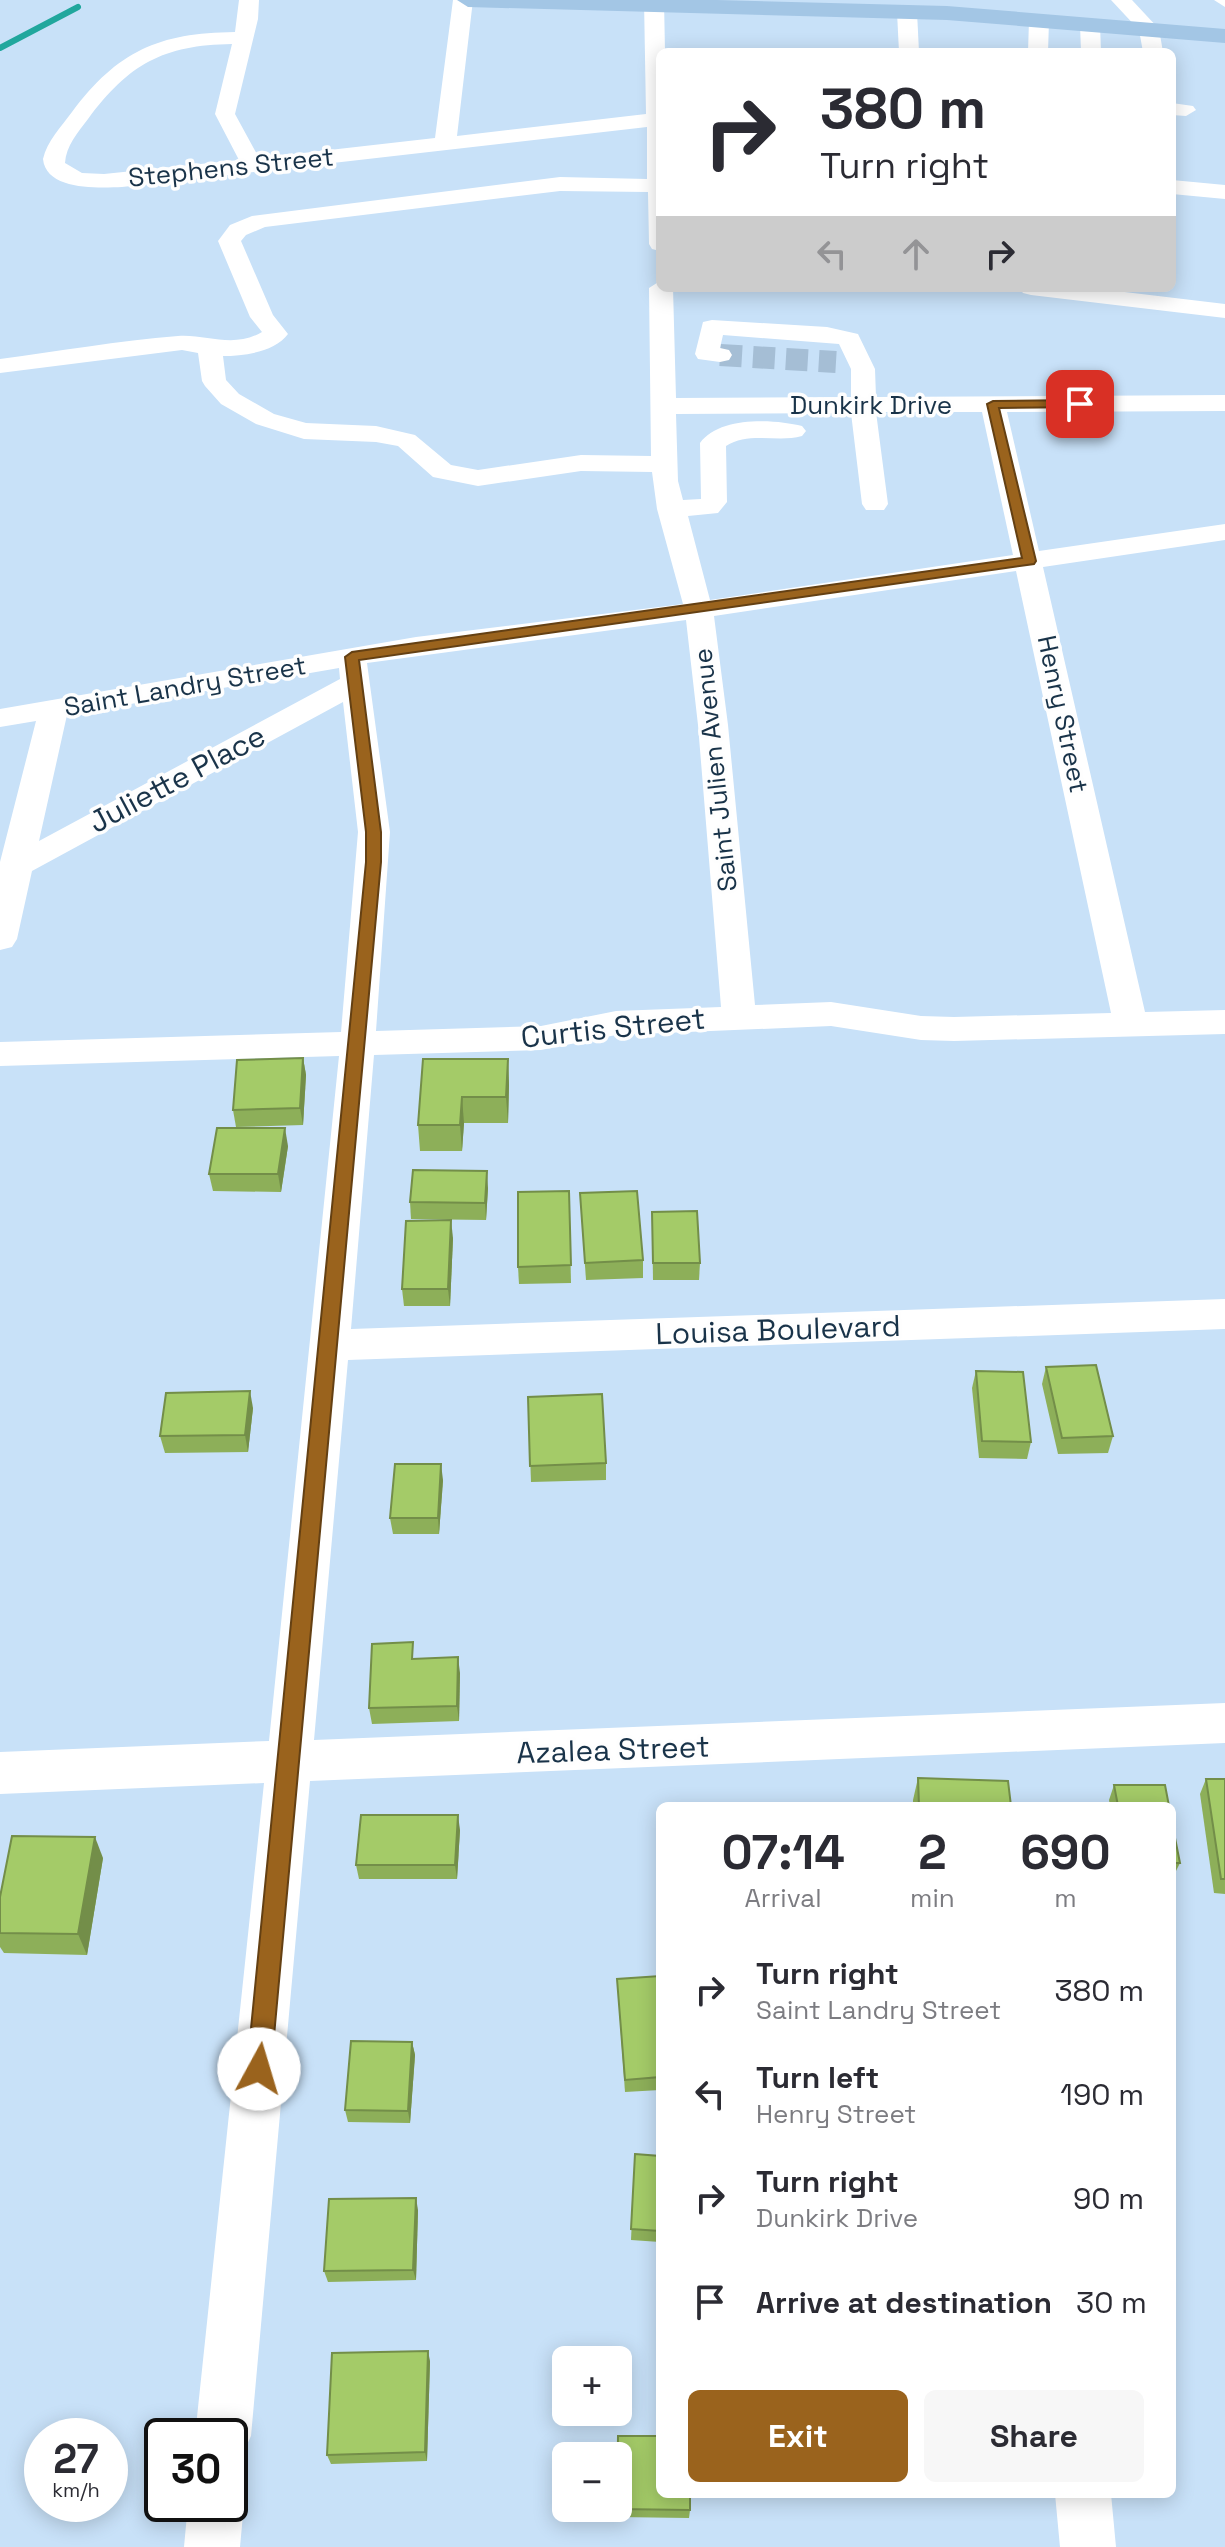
<!DOCTYPE html>
<meta charset="utf-8">
<style>
:root{--surface:#fff;--page:#f7f7f7;--text:#2b2b33;--muted:#7c7c81;--accent:#9a631d}
body{margin:0;font-family:"Space Grotesk",sans-serif;background:var(--page);color:var(--text);height:100vh;display:flex;flex-direction:column;font-size:30px;white-space:nowrap}
*{box-sizing:border-box;margin:0}
p{font-size:26px;color:var(--muted)}
.icon{flex:none;width:44px;height:44px;fill:none;stroke:currentColor;stroke-width:2;stroke-linecap:round;stroke-linejoin:round}
.map{position:relative;flex:1;overflow:hidden}
.drawer{position:absolute;left:656px;top:1802px;width:520px;height:696px;display:flex;flex-direction:column;background:var(--surface);border-radius:12px;box-shadow:0 4px 20px #0003}
.drawer>*{flex:none}
.hud{position:absolute;left:656px;top:48px;width:520px;height:244px;border-radius:12px;box-shadow:0 4px 20px #0003;background:#fff;color:var(--text);overflow:hidden}
.tools{position:absolute;left:552px;top:2346px;display:grid;gap:16px}
.tools a{display:grid;place-items:center;width:80px;height:80px;border-radius:12px;background:var(--surface);box-shadow:0 4px 20px #0003;font-size:40px}
.speed{position:absolute;left:24px;top:2418px;display:flex;gap:16px;font-size:40px;font-weight:700;text-align:center}
.speed>*{display:grid;place-content:center;width:104px;height:104px;border-radius:50%;background:var(--surface);box-shadow:0 4px 20px #0003;line-height:1}
.speed small{font-size:20px;font-weight:400}
.speed .limit{border:4px solid #111;border-radius:12px;background:#fff;color:#111}
.pin{position:absolute;display:grid;place-items:center;width:68px;height:68px;color:#fff;margin:-34px;border-radius:16px;box-shadow:0 4px 12px #0006}
.me{position:absolute;width:88px;margin:-44px;rotate:6deg;stroke-linejoin:round;filter:drop-shadow(0 0 6px #0008)}
.turn{display:flex;align-items:center;gap:28px;height:168px;padding:0 32px;font-size:36px}
.turn .icon{width:104px;height:104px;stroke-width:2.5}
.turn b{display:block;font-size:56px;line-height:68px}
.lanes{display:flex;align-items:center;height:76px;padding:0 32px;background:#0003;justify-content:center;gap:40px;direction:ltr}
.lanes .off{opacity:.35}
.eta{display:flex;justify-content:space-evenly;align-items:center;height:136px;text-align:center}
.eta b{font-size:48px;font-weight:800;line-height:56px}
.button{display:flex;gap:16px;margin-top:auto;padding:16px 32px}
.button a{flex:1;height:92px;border-radius:12px;background:var(--accent);color:#fff;font-size:32px;font-weight:800;line-height:92px;text-align:center}
.button a+a{background:var(--page);color:var(--text)}
ul{padding:0;list-style:none}
li{display:flex;align-items:center;gap:24px;height:104px;padding:0 32px}
li div{flex:1}
li b{display:block;font-size:30px}
li em{font-style:normal}
.map>svg:first-child{display:block}
.lines{fill:none;stroke-linecap:round;stroke-linejoin:round}
.stream{stroke:#21a79d;stroke-width:6}
.minor-tunnel{stroke:#a5bed5;stroke-width:22;stroke-dasharray:22 11;stroke-linecap:butt}
.minor{fill:#fff;fill-rule:evenodd}
.major{fill:#a3c6e5;fill-rule:evenodd}
.wall{fill:#8daf59}
.shaded-wall{fill:#738e49}
.building{fill:#a4cb68;stroke:#738e49;stroke-width:2}
.route{fill:#9a631d;stroke:#644013;stroke-width:2}
.labels{text-anchor:middle;stroke-width:7;stroke-linejoin:round;paint-order:stroke}
.far-street-label{font-size:26px;fill:#193349;stroke:#fefefe}
.street-label{font-size:30px;fill:#193349;stroke:#fefefe}
</style>
<div class="map">
<svg width="1225" height="2547" viewBox="0 0 1225 2547">
<rect width="100%" height="100%" fill="#c8e1f8"/>
<g class="lines">
<polyline class="stream" points="0,48 78,7"/>
<polyline class="minor-tunnel" points="720,355 836,362"/>
<g class="minor">
<path d="M 239,0 L 259,0 L 258,19 L 235,114 L 259,158 L 435,138 L 453,0 L 473,0 L 457,136 L 646,114 L 644,0 L 664,0 L 665,52 L 660,52 L 660,251 L 652,249 L 649,244 L 648,192 L 560,191 L 265,227 L 246,235 L 241,241 L 273,315 L 288,334 C 275,352 244,356 223,356 L 226,380 L 239,394 L 274,414 L 306,423 L 376,426 L 415,435 L 451,465 L 478,470 L 581,455 L 651,456 L 649,288 L 660,281 L 660,288 L 673,288 L 676,398 L 851,397 L 851,369 L 839,344 L 723,335 L 720,348 L 729,350 L 732,355 L 729,360 L 720,362 L 698,359 L 695,354 L 703,322 L 712,320 L 827,327 L 858,334 L 875,369 L 876,397 L 1225,395 L 1225,411 L 1007,412 L 1039,551 L 1225,524 L 1225,540 L 1043,567 L 1145,1012 L 1225,1010 L 1225,1034 L 954,1041 L 921,1040 L 831,1026 L 616,1035 L 541,1050 L 374,1055 L 351,1329 L 1225,1299 L 1225,1329 L 348,1360 L 314,1740 L 1225,1703 L 1225,1743 L 310,1781 L 251,2436 L 242,2455 L 230,2461 L 230,2436 L 195,2436 L 264,1783 L 0,1794 L 0,1752 L 269,1741 L 339,1056 L 0,1066 L 0,1042 L 341,1032 L 358,832 L 343,702 L 32,871 L 17,939 L 12,947 L 0,950 L 0,862 L 36,721 L 0,727 L 0,709 L 416,637 L 683,604 L 657,509 L 652,472 L 581,471 L 478,486 L 433,477 L 398,446 L 376,442 L 304,439 L 256,424 L 221,404 L 205,386 L 202,381 L 198,353 L 182,350 L 0,373 L 0,359 C 59,351 118,341 178,336 C 207,334 233,349 262,332 L 250,317 L 218,241 L 230,225 L 252,216 L 560,177 L 647,179 L 647,127 L 122,187 C 100,188 46,191 43,159 C 47,141 61,127 72,112 C 118,51 158,33 235,32 ZM 232,44 L 215,114 L 239,160 L 104,174 L 82,173 L 65,163 C 66,146 78,132 88,119 C 129,64 163,45 232,44 ZM 876,412 L 982,412 L 1013,555 L 710,600 L 688,516 L 718,513 L 727,502 L 726,446 C 749,431 777,443 802,436 L 806,431 L 802,426 C 774,419 719,416 700,443 L 701,499 L 683,500 L 678,481 L 676,414 L 851,413 L 862,504 L 866,510 L 884,510 L 888,504 ZM 1016,571 L 1111,1013 L 954,1017 L 921,1016 L 831,1002 L 755,1005 L 728,725 L 714,616 ZM 686,620 L 698,725 L 721,1007 L 616,1011 L 541,1026 L 376,1031 L 390,832 L 367,663 ZM 339,668 L 340,679 L 39,841 L 67,715 Z"/>
<polygon points="1111,0 1132,0 1159,29 1163,52 1143,52 1139,30"/>
<polygon points="1214,0 1225,0 1225,7"/>
<polygon points="907,6 917,12 919,52 899,52 897,12"/>
<polygon points="1039,14 1049,20 1048,52 1028,52 1029,20"/>
<polygon points="1090,18 1100,24 1101,52 1081,52 1080,24"/>
<polygon points="1172,103 1193,106 1196,110 1186,116 1172,115"/>
<polygon points="1172,180 1225,185 1225,199 1172,194"/>
<polygon points="1019,288 1091,288 1225,304 1225,318 1031,295 1023,293"/>
<polygon points="230,2482 236,2484 244,2504 240,2547 184,2547 188,2504 230,2504"/>
<polygon points="1055,2494 1111,2494 1116,2547 1060,2547"/>
</g>
<polygon class="major" points="457,0 717,0 947,6 1225,29 1225,43 947,20 468,7"/>
</g>
<g class="wall">
<polygon points="303,1058 306,1075 303,1125 236,1127 233,1110"/>
<polygon points="508,1059 509,1085 508,1123 464,1123 462,1151 420,1151 418,1125"/>
<polygon points="288,1146 281,1192 213,1191 209,1174"/>
<polygon points="488,1188 486,1220 411,1219 410,1202"/>
<polygon points="569,1191 571,1283 519,1284 518,1267"/>
<polygon points="580,1193 643,1260 643,1278 586,1280"/>
<polygon points="652,1212 700,1263 699,1280 653,1280"/>
<polygon points="453,1238 450,1306 404,1306 402,1289"/>
<polygon points="1046,1367 1113,1436 1108,1453 1058,1454 1042,1384"/>
<polygon points="976,1371 1031,1442 1027,1459 979,1458 972,1388"/>
<polygon points="528,1397 606,1463 606,1480 531,1482"/>
<polygon points="253,1408 248,1452 165,1453 160,1436"/>
<polygon points="443,1480 439,1534 393,1534 390,1518"/>
<polygon points="415,1658 460,1673 459,1721 372,1724 369,1708"/>
<polygon points="918,1778 1011,1806 913,1806 913,1800"/>
<polygon points="1206,1779 1225,1779 1225,1894 1214,1893 1200,1794"/>
<polygon points="1114,1785 1169,1806 1110,1806 1109,1800"/>
<polygon points="1172,1823 1180,1863 1173,1877 1172,1877"/>
<polygon points="460,1830 457,1879 359,1879 356,1865"/>
<polygon points="103,1858 87,1955 4,1953 0,1947 0,1897"/>
<polygon points="660,1976 660,2090 625,2092 617,1979"/>
<polygon points="412,2042 415,2055 410,2123 348,2122 345,2110"/>
<polygon points="635,2154 660,2156 660,2242 631,2240"/>
<polygon points="418,2210 416,2280 328,2282 324,2271"/>
<polygon points="430,2361 427,2461 331,2464 327,2455"/>
<polygon points="617,2508 690,2510 689,2518 617,2517"/>
</g>
<g class="shaded-wall">
<polygon points="303,1058 306,1075 303,1125 300,1108"/>
<polygon points="508,1059 509,1085 508,1123 506,1097"/>
<polygon points="462,1097 464,1123 462,1151 460,1125"/>
<polygon points="285,1128 288,1146 281,1192 278,1174"/>
<polygon points="487,1171 488,1188 486,1220 485,1203"/>
<polygon points="451,1220 453,1238 450,1306 448,1289"/>
<polygon points="250,1391 253,1408 248,1452 245,1435"/>
<polygon points="441,1464 443,1480 439,1534 438,1518"/>
<polygon points="458,1657 460,1673 459,1721 457,1706"/>
<polygon points="458,1815 460,1830 457,1879 455,1865"/>
<polygon points="95,1837 103,1858 87,1955 78,1934"/>
<polygon points="412,2042 415,2055 410,2123 408,2111"/>
<polygon points="416,2198 418,2210 416,2280 413,2270"/>
<polygon points="428,2351 430,2361 427,2461 425,2452"/>
</g>
<g class="building">
<polygon points="303,1058 300,1108 233,1110 237,1060"/>
<polygon points="423,1059 508,1059 506,1097 462,1097 460,1125 418,1125"/>
<polygon points="217,1128 285,1128 278,1174 209,1174"/>
<polygon points="413,1170 487,1171 485,1203 410,1202"/>
<polygon points="569,1191 571,1265 518,1267 518,1192"/>
<polygon points="637,1191 643,1260 585,1263 580,1193"/>
<polygon points="697,1211 700,1263 653,1263 652,1212"/>
<polygon points="451,1220 448,1289 402,1289 406,1221"/>
<polygon points="1096,1365 1113,1436 1062,1438 1046,1367"/>
<polygon points="976,1371 1023,1372 1031,1442 982,1441"/>
<polygon points="250,1391 245,1435 160,1436 166,1393"/>
<polygon points="602,1394 606,1463 530,1466 528,1397"/>
<polygon points="395,1464 441,1464 438,1518 390,1518"/>
<polygon points="413,1642 412,1659 458,1657 457,1706 369,1708 372,1644"/>
<polygon points="918,1778 1008,1781 1011,1806 919,1806"/>
<polygon points="1206,1779 1225,1779 1225,1879 1221,1879"/>
<polygon points="1114,1785 1165,1785 1169,1806 1118,1806"/>
<polygon points="361,1815 458,1815 455,1865 356,1865"/>
<polygon points="1172,1823 1180,1863 1172,1863"/>
<polygon points="12,1836 95,1837 78,1934 0,1933 0,1897"/>
<polygon points="660,1976 660,2077 625,2080 617,1979"/>
<polygon points="351,2041 412,2042 408,2111 345,2110"/>
<polygon points="635,2154 660,2156 660,2231 631,2229"/>
<polygon points="416,2198 413,2270 324,2271 329,2199"/>
<polygon points="428,2351 425,2452 327,2455 332,2353"/>
<polygon points="618,2436 660,2436 660,2494 690,2494 690,2510 617,2509"/>
</g>
<polygon class="route" points="1080,400 1084,401 1084,407 999,408 1036,561 1034,564 359,660 381,832 381,862 271,2069 268,2078 259,2081 251,2078 247,2069 366,862 366,832 345,657 352,652 1022,558 987,404 993,401"/>
<g class="labels">
<g class="far-street-label">
<text transform="translate(231 167) rotate(-6)" y="9">Stephens Street</text>
<text x="871" y="414">Dunkirk Drive</text>
<text transform="translate(185 686) rotate(-10)" y="9">Saint Landry Street</text>
<text transform="translate(1063 714) rotate(78)" y="9">Henry Street</text>
<text transform="translate(715 770) rotate(-96)" y="9">Saint Julien Avenue</text>
</g>
<g class="street-label">
<text transform="translate(177 779) rotate(-28)" y="10">Juliette Place</text>
<text transform="translate(613 1028) rotate(-6)" y="10">Curtis Street</text>
<text transform="translate(778 1330) rotate(-2)" y="10">Louisa Boulevard</text>
<text transform="translate(613 1750) rotate(-2)" y="10">Azalea Street</text>
</g>
</g>
</svg>
<div class="tools">
<a>+</a>
<a>−</a>
</div>
<div class="speed"><div>27<small>km/h</small></div><div class="limit">30</div></div>
<div class="pin" style="left:1080px;top:404px;background:#d93025"><svg class="icon" aria-label="arrive" viewBox="0 0 24 24"><path d="M6 21V4h12l-3 4 3 4H6"/></svg></div>
<svg class="me" style="left:259px;top:2069px" viewBox="-20 -20 40 40"><circle r="19" fill="#fff"/><path d="M0-13L10 11 0 6-10 11z" fill="#9a631d"/></svg>
<div class="hud">
<div class="turn"><svg class="icon" aria-label="right" viewBox="0 0 24 24"><path d="M7 20v-9h11M14 6l5 5-5 5"/></svg><div><b>380 m</b>Turn right</div></div>
<div class="lanes"><svg class="icon off" aria-label="left" viewBox="0 0 24 24"><path d="M17 20v-9H6M10 6l-5 5 5 5"/></svg><svg class="icon off" aria-label="ahead" viewBox="0 0 24 24"><path d="M12 20V5M6 11l6-6 6 6"/></svg><svg class="icon" aria-label="right" viewBox="0 0 24 24"><path d="M7 20v-9h11M14 6l5 5-5 5"/></svg></div>
</div>
<section class="drawer">
<div class="eta">
<div><b>07:14</b><p>Arrival</p></div>
<div><b>2</b><p>min</p></div>
<div><b>690</b><p>m</p></div>
</div>
<ul>
<li><svg class="icon" aria-label="right" viewBox="0 0 24 24"><path d="M7 20v-9h11M14 6l5 5-5 5"/></svg><div><b>Turn right</b><p>Saint Landry Street</p></div><em>380 m</em></li>
<li><svg class="icon" aria-label="left" viewBox="0 0 24 24"><path d="M17 20v-9H6M10 6l-5 5 5 5"/></svg><div><b>Turn left</b><p>Henry Street</p></div><em>190 m</em></li>
<li><svg class="icon" aria-label="right" viewBox="0 0 24 24"><path d="M7 20v-9h11M14 6l5 5-5 5"/></svg><div><b>Turn right</b><p>Dunkirk Drive</p></div><em>90 m</em></li>
<li><svg class="icon" aria-label="arrive" viewBox="0 0 24 24"><path d="M6 21V4h12l-3 4 3 4H6"/></svg><div><b>Arrive at destination</b></div><em>30 m</em></li>
</ul>
<div class="button"><a>Exit</a><a>Share</a></div>
</section>
</div>
